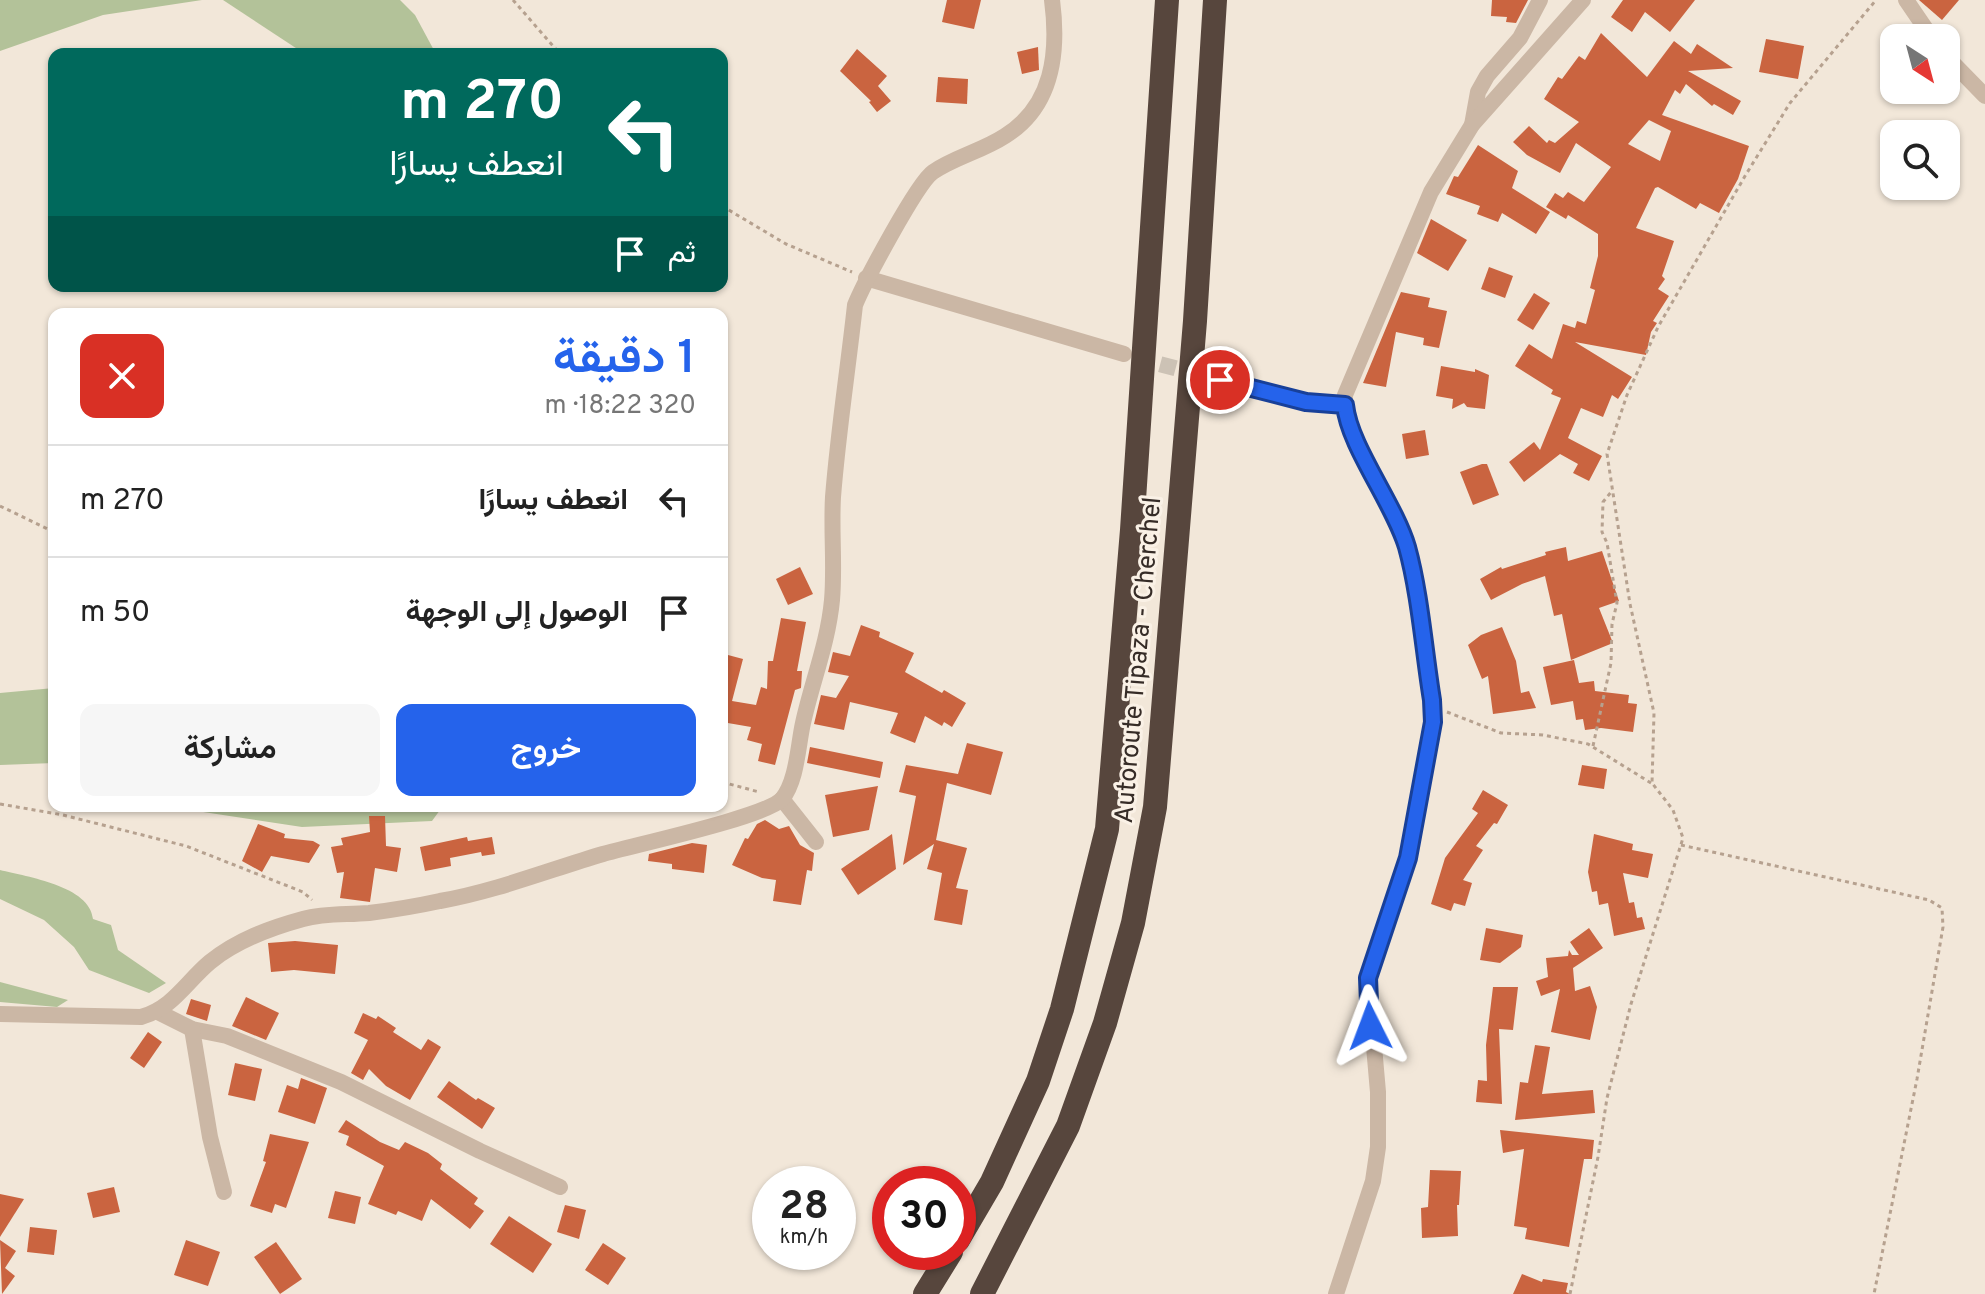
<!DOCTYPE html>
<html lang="ar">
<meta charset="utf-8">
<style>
:root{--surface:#fff;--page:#f6f6f6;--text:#222;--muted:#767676;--line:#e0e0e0;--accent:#2563eb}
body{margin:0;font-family:Overpass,Vazirmatn,sans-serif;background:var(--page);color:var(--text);direction:rtl;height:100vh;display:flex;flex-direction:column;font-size:30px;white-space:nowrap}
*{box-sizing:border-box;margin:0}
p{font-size:26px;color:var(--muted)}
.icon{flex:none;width:44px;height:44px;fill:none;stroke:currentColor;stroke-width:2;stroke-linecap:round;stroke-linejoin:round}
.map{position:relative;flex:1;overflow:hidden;direction:ltr}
.sheet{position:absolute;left:48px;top:308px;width:680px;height:504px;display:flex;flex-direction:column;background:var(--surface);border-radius:16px;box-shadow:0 2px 6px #0004;direction:rtl}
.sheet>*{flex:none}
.guide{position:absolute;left:48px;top:48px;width:680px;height:244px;border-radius:16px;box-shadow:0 2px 6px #0004;direction:rtl;background:#00695c;color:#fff;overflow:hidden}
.needle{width:52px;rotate:144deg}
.controls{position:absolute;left:1880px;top:24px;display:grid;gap:16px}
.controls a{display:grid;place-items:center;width:80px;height:80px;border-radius:16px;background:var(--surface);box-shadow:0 2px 6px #0004;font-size:40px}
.speed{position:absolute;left:752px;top:1166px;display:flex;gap:16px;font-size:40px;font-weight:700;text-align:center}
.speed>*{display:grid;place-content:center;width:104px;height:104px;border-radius:50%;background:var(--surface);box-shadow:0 2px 6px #0004;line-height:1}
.speed small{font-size:20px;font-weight:400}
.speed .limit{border:12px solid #d22;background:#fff;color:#111}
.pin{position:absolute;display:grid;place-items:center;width:68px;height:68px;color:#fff;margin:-34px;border:4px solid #fff;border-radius:50%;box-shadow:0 2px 8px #0007}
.me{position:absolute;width:88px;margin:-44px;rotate:357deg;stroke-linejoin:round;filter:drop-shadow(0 0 6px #0008)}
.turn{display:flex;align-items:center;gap:28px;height:168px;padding:0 32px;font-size:36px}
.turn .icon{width:104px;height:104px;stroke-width:2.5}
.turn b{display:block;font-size:56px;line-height:68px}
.then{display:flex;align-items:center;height:76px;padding:0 32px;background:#0003;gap:16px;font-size:30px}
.round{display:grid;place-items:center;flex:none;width:84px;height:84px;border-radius:16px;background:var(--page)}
.summary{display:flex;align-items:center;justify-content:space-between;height:136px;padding:0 32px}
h1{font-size:48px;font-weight:600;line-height:60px;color:var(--accent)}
.action{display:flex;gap:16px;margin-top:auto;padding:16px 32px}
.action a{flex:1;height:92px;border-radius:16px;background:var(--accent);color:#fff;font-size:32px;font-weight:600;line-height:92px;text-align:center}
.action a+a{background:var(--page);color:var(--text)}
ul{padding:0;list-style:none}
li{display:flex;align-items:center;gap:24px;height:112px;padding:0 32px;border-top:2px solid var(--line)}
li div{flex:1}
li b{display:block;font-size:30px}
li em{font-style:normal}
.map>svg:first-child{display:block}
.green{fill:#b3c299}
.building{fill:#ca6440;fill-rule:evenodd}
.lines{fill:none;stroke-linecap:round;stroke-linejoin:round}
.street-tunnel{stroke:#ccc2b5;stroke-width:16;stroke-dasharray:16 8;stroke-linecap:butt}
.path{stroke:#b6a18f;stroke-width:3;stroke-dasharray:4 4;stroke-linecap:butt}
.street{stroke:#cbb7a5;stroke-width:16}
.highway{stroke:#57463d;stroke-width:24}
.route-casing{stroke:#184099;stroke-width:20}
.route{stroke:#2563eb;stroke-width:14}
.labels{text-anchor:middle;stroke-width:6;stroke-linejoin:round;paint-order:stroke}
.street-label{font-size:26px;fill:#362c27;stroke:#faf1e6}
</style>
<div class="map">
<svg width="1985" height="1294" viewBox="0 0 1985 1294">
<rect width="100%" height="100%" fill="#f2e7d9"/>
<g class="green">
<polygon points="0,0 202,0 103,15 0,51"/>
<polygon points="223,0 400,0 415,15 436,54 305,54"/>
<polygon points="54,688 54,763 0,765 0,693"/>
<polygon points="187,806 453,806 440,810 432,821 302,827 190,810"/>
<path d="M 0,870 C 28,877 90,886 93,919 L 111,925 L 118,950 L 166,983 L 149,993 L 89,970 L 74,947 L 44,920 L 0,899 Z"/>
<polygon points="0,982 68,1000 57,1007 0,1002"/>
</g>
<g class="building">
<polygon points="947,0 981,0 974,29 942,22"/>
<polygon points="1492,0 1528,0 1516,23 1506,22 1507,17 1491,16"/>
<polygon points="1623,0 1695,0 1670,32 1645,12 1632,32 1611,17"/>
<polygon points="1919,0 1959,0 1942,20"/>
<path d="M 1601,33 L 1647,77 L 1674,41 L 1691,54 L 1697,44 L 1733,68 L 1688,71 L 1741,101 L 1733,115 L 1714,104 L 1712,106 L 1686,84 L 1680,94 L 1675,90 L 1662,115 L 1749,146 L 1738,179 L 1719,213 L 1700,203 L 1696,209 L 1658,187 L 1655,188 L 1636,228 L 1674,241 L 1662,276 L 1665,279 L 1658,289 L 1669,296 L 1653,321 L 1657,323 L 1651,332 L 1646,355 L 1575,342 L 1632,377 L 1618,399 L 1612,395 L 1603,417 L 1581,408 L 1568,438 L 1602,456 L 1589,481 L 1573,473 L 1578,464 L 1560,454 L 1524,482 L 1509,462 L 1534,442 L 1540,450 L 1561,398 L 1551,394 L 1553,390 L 1515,366 L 1529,344 L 1552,359 L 1563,324 L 1575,328 L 1577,321 L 1586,324 L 1595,290 L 1590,288 L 1598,256 L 1598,234 L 1568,215 L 1566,219 L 1546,207 L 1555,193 L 1563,198 L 1568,192 L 1584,202 L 1611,167 L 1576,143 L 1560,173 L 1527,155 L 1513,142 L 1529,126 L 1547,143 L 1549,140 L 1555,143 L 1579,122 L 1544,99 L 1558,77 L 1562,79 L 1579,56 L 1585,60 ZM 1649,120 L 1671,131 L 1660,161 L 1628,144 Z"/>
<polygon points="1766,39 1804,46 1798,79 1759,72"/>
<polygon points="1038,47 1039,70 1022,74 1017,52"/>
<polygon points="857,49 887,76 878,86 891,101 877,112 869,102 871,101 840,71"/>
<polygon points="938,77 968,79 967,104 936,102"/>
<polygon points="1478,145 1518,171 1512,188 1550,212 1536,234 1502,213 1498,222 1477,214 1480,206 1446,194 1454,176 1458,177"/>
<polygon points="1431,219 1467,240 1448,271 1417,253"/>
<polygon points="1489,267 1513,276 1505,298 1481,289"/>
<polygon points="1401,292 1430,298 1428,307 1447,311 1439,348 1423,345 1424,338 1396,332 1386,387 1363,383"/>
<polygon points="1534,293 1550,303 1533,330 1517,320"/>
<polygon points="1441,366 1475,372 1475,369 1489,375 1485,409 1467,407 1464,403 1452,409 1453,399 1436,396"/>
<polygon points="1425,430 1429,455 1406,459 1402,434"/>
<polygon points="1482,464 1487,464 1499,495 1473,505 1460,472"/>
<polygon points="1566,547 1568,561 1602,551 1619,601 1599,608 1613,643 1571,660 1562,614 1554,616 1545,576 1522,584 1491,600 1480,579 1501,567 1502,569 1546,555 1545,552"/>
<polygon points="800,567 813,594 788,605 776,579"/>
<polygon points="781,618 806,622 797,671 802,671 801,688 795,690 775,765 758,761 762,744 747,740 751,727 722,722 722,676 728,655 743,659 732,701 756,705 761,687 767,689 768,661 773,661"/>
<polygon points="861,625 880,632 879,637 914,653 905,672 942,693 944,690 966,703 952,727 944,722 942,726 925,716 915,743 890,733 898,713 850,702 844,730 814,724 821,695 836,698 849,676 828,672 833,652 850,656"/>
<polygon points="1502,627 1516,661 1521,693 1529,691 1536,708 1493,714 1488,676 1482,679 1468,645 1481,635"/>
<polygon points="1574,660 1579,683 1594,681 1595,691 1629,695 1628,703 1637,704 1633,732 1601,728 1585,730 1583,719 1576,720 1573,701 1551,705 1543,667"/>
<polygon points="967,743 1003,752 991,795 947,783 936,840 967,848 956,888 968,890 962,925 934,920 942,873 927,869 934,844 903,865 916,796 899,792 906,765 958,774"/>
<polygon points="810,747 883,762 880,778 807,763"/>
<polygon points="1582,765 1607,769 1604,789 1578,785"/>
<polygon points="878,786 869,830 833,837 825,795"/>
<polygon points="1483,790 1508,805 1497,824 1494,823 1476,846 1483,850 1463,880 1472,883 1465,906 1454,903 1451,911 1431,904 1445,858 1478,813 1472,809"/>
<polygon points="369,816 385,816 386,846 401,848 397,872 375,868 370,902 340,898 344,872 337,873 331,847 343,845 341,838 370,832"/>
<polygon points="765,820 779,829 789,826 800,845 814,853 812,871 807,870 801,905 773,901 776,880 762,878 732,865 745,838 748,839 757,824"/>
<polygon points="258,824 285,834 284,838 313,841 320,845 309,863 271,856 262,872 242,861"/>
<polygon points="892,834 896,869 858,895 841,869"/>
<polygon points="1594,834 1633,844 1632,850 1653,854 1648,878 1623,873 1629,903 1634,902 1637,918 1642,917 1645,929 1614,936 1608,903 1599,905 1597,891 1592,892 1588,872"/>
<polygon points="467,837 468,841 492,837 495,854 482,856 481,852 450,858 451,866 425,871 420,847"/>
<polygon points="692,843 707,845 704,873 672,869 672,864 648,861 649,854"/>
<polygon points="1486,928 1523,935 1521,947 1500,963 1480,960"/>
<polygon points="1589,928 1603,948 1573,968 1575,991 1590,986 1597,1007 1590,1040 1551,1032 1560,989 1541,996 1536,981 1548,977 1546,958 1568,956 1569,950 1572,955 1579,955 1570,942"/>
<polygon points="295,941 338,945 335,974 294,970 271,972 268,943"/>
<polygon points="1493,987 1518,987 1513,1030 1499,1029 1502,1104 1476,1102 1478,1080 1487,1081 1486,1045"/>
<polygon points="246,997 279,1013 266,1040 232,1026"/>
<polygon points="191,999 211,1005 207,1021 186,1014"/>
<polygon points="363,1013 376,1019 378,1016 396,1028 393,1032 421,1050 428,1039 441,1047 410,1100 386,1086 369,1069 363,1080 351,1073 368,1040 354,1033"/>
<polygon points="148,1032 162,1042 144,1068 130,1058"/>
<polygon points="1535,1045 1550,1047 1542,1094 1593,1090 1595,1113 1515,1120 1520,1082 1528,1083"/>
<polygon points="235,1063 262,1069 255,1101 228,1095"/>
<polygon points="301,1078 327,1088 315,1124 278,1112 287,1085 298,1089"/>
<polygon points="449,1081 476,1100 478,1098 495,1108 482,1129 437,1097"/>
<polygon points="346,1120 380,1142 399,1150 405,1142 428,1153 442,1164 440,1169 478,1198 474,1204 484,1211 470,1229 431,1199 422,1221 398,1211 396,1215 368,1204 384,1166 346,1145 349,1136 338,1132"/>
<polygon points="1500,1130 1594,1140 1592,1159 1584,1159 1569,1247 1525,1239 1527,1228 1514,1226 1524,1149 1503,1153"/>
<polygon points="270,1134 309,1142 286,1208 275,1204 272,1213 250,1206 266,1162 263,1161"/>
<polygon points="1430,1170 1461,1171 1459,1205 1457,1205 1458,1236 1422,1238 1421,1208 1428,1207"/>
<polygon points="114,1187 120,1212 93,1218 87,1193"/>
<polygon points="335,1191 361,1197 355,1224 328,1218"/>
<polygon points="0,1194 24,1199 0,1237"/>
<polygon points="565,1205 586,1210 579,1239 557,1232"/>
<polygon points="509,1216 552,1244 533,1273 490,1244"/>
<polygon points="30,1227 57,1230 54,1255 27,1252"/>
<polygon points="0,1240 16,1251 5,1268 15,1276 2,1294"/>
<polygon points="186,1240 220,1252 208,1286 174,1275"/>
<polygon points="276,1242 302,1279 280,1294 254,1257"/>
<polygon points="603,1243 626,1258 608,1285 585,1270"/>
<polygon points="1522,1274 1542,1282 1543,1279 1568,1283 1566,1292 1570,1294 1513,1294"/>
</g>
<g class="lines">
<polyline class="street-tunnel" points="1137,358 1220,380"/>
<g class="path">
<polyline points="513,0 560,54"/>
<polyline points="722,206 786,244 852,272"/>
<polyline points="0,506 54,532"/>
<polyline points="1447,712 1501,733 1543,735 1588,744 1651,783"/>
<polyline points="1593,746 1611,663 1612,624 1617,603 1607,543 1602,532 1603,502 1612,491"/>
<polyline points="722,782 759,792"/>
<polyline points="0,804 63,815 186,846 303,892 312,900"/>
<polyline points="1681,845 1929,900 1942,908 1943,927 1917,1079 1874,1294"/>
<polyline points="1570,1294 1598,1157 1607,1098 1631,1004 1683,838 1673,810 1652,783 1654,713 1630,604 1607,454 1627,395 1658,327 1745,176 1790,103 1876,0"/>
</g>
<g class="street">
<polyline points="1906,0 1932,38"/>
<polyline points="1946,56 1985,96"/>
<polyline points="1472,125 1478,92 1487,76 1520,38 1540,0"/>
<polyline points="866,278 1124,354"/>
<polyline points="1220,380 1306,402 1345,405"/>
<polyline points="782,799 816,842"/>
<polyline points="158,1012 192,1029 227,1036 341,1082 480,1151 560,1187"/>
<path d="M 0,1014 L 141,1017 C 173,1008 186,982 210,962 C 237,940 270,928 303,919 C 325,913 346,915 369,913 C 393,910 417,906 440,901 C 496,891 549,870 603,854 C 634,845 765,817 782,799 C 797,781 798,745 803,723 C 812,682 828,643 832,600 C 835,566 831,531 833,497 C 838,433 848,369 855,305 C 864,283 917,183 933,172 C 955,157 982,151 1005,136 C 1053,106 1059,53 1052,0"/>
<polyline points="192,1029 210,1137 224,1192"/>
<path d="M 1336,1294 L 1373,1181 L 1378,1147 L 1378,1092 L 1368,978 L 1408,858 L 1433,722 L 1432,700 C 1424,650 1420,597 1407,548 C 1394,501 1343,441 1345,395 L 1431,192 L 1472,125 L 1583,0"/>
</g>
<g class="highway">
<polyline points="958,1240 992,1182 1038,1081 1062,1009 1107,829 1132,530 1167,0"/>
<polyline points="925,1294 951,1252"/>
<polyline points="982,1294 1068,1126 1105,1023 1133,923 1155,807 1195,321 1215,0"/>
</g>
</g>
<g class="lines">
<defs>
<path id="route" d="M 1220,380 L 1306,402 L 1345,405 C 1349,446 1394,503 1407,547 C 1420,594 1424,651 1432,700 L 1433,722 L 1408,858 L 1368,978 L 1370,1026"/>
</defs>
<use href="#route" class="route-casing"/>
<use href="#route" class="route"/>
</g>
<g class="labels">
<g class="street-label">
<text transform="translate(1137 660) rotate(-85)" y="9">Autoroute Tipaza - Cherchel</text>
</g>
</g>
</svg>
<div class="controls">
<a><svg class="needle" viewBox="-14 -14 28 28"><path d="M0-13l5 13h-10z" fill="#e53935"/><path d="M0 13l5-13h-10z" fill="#767676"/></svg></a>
<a><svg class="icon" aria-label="search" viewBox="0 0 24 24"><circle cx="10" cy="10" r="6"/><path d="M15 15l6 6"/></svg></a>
</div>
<div class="speed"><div>28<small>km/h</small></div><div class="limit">30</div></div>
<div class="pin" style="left:1220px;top:380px;background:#d93025"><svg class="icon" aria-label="arrive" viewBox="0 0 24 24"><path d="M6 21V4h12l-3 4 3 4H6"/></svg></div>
<svg class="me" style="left:1370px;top:1026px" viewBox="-20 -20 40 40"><path d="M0-17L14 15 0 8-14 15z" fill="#2563eb" stroke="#fff" stroke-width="4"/></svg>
<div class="guide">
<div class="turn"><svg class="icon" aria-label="left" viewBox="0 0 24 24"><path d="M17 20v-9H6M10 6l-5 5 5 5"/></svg><div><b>270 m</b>انعطف يسارًا</div></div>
<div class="then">ثم<svg class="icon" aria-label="arrive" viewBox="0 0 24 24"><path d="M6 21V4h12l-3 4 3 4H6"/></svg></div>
</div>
<section class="sheet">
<div class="summary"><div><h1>1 دقيقة</h1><p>320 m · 18:22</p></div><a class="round" style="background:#d93025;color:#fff"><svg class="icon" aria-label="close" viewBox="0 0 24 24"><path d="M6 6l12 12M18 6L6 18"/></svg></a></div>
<ul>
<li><svg class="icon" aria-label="left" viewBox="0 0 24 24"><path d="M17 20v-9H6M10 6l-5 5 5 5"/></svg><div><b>انعطف يسارًا</b></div><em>270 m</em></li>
<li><svg class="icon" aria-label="arrive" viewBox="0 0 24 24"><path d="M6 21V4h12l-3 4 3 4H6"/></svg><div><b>الوصول إلى الوجهة</b></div><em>50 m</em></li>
</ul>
<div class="action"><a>خروج</a><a>مشاركة</a></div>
</section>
</div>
